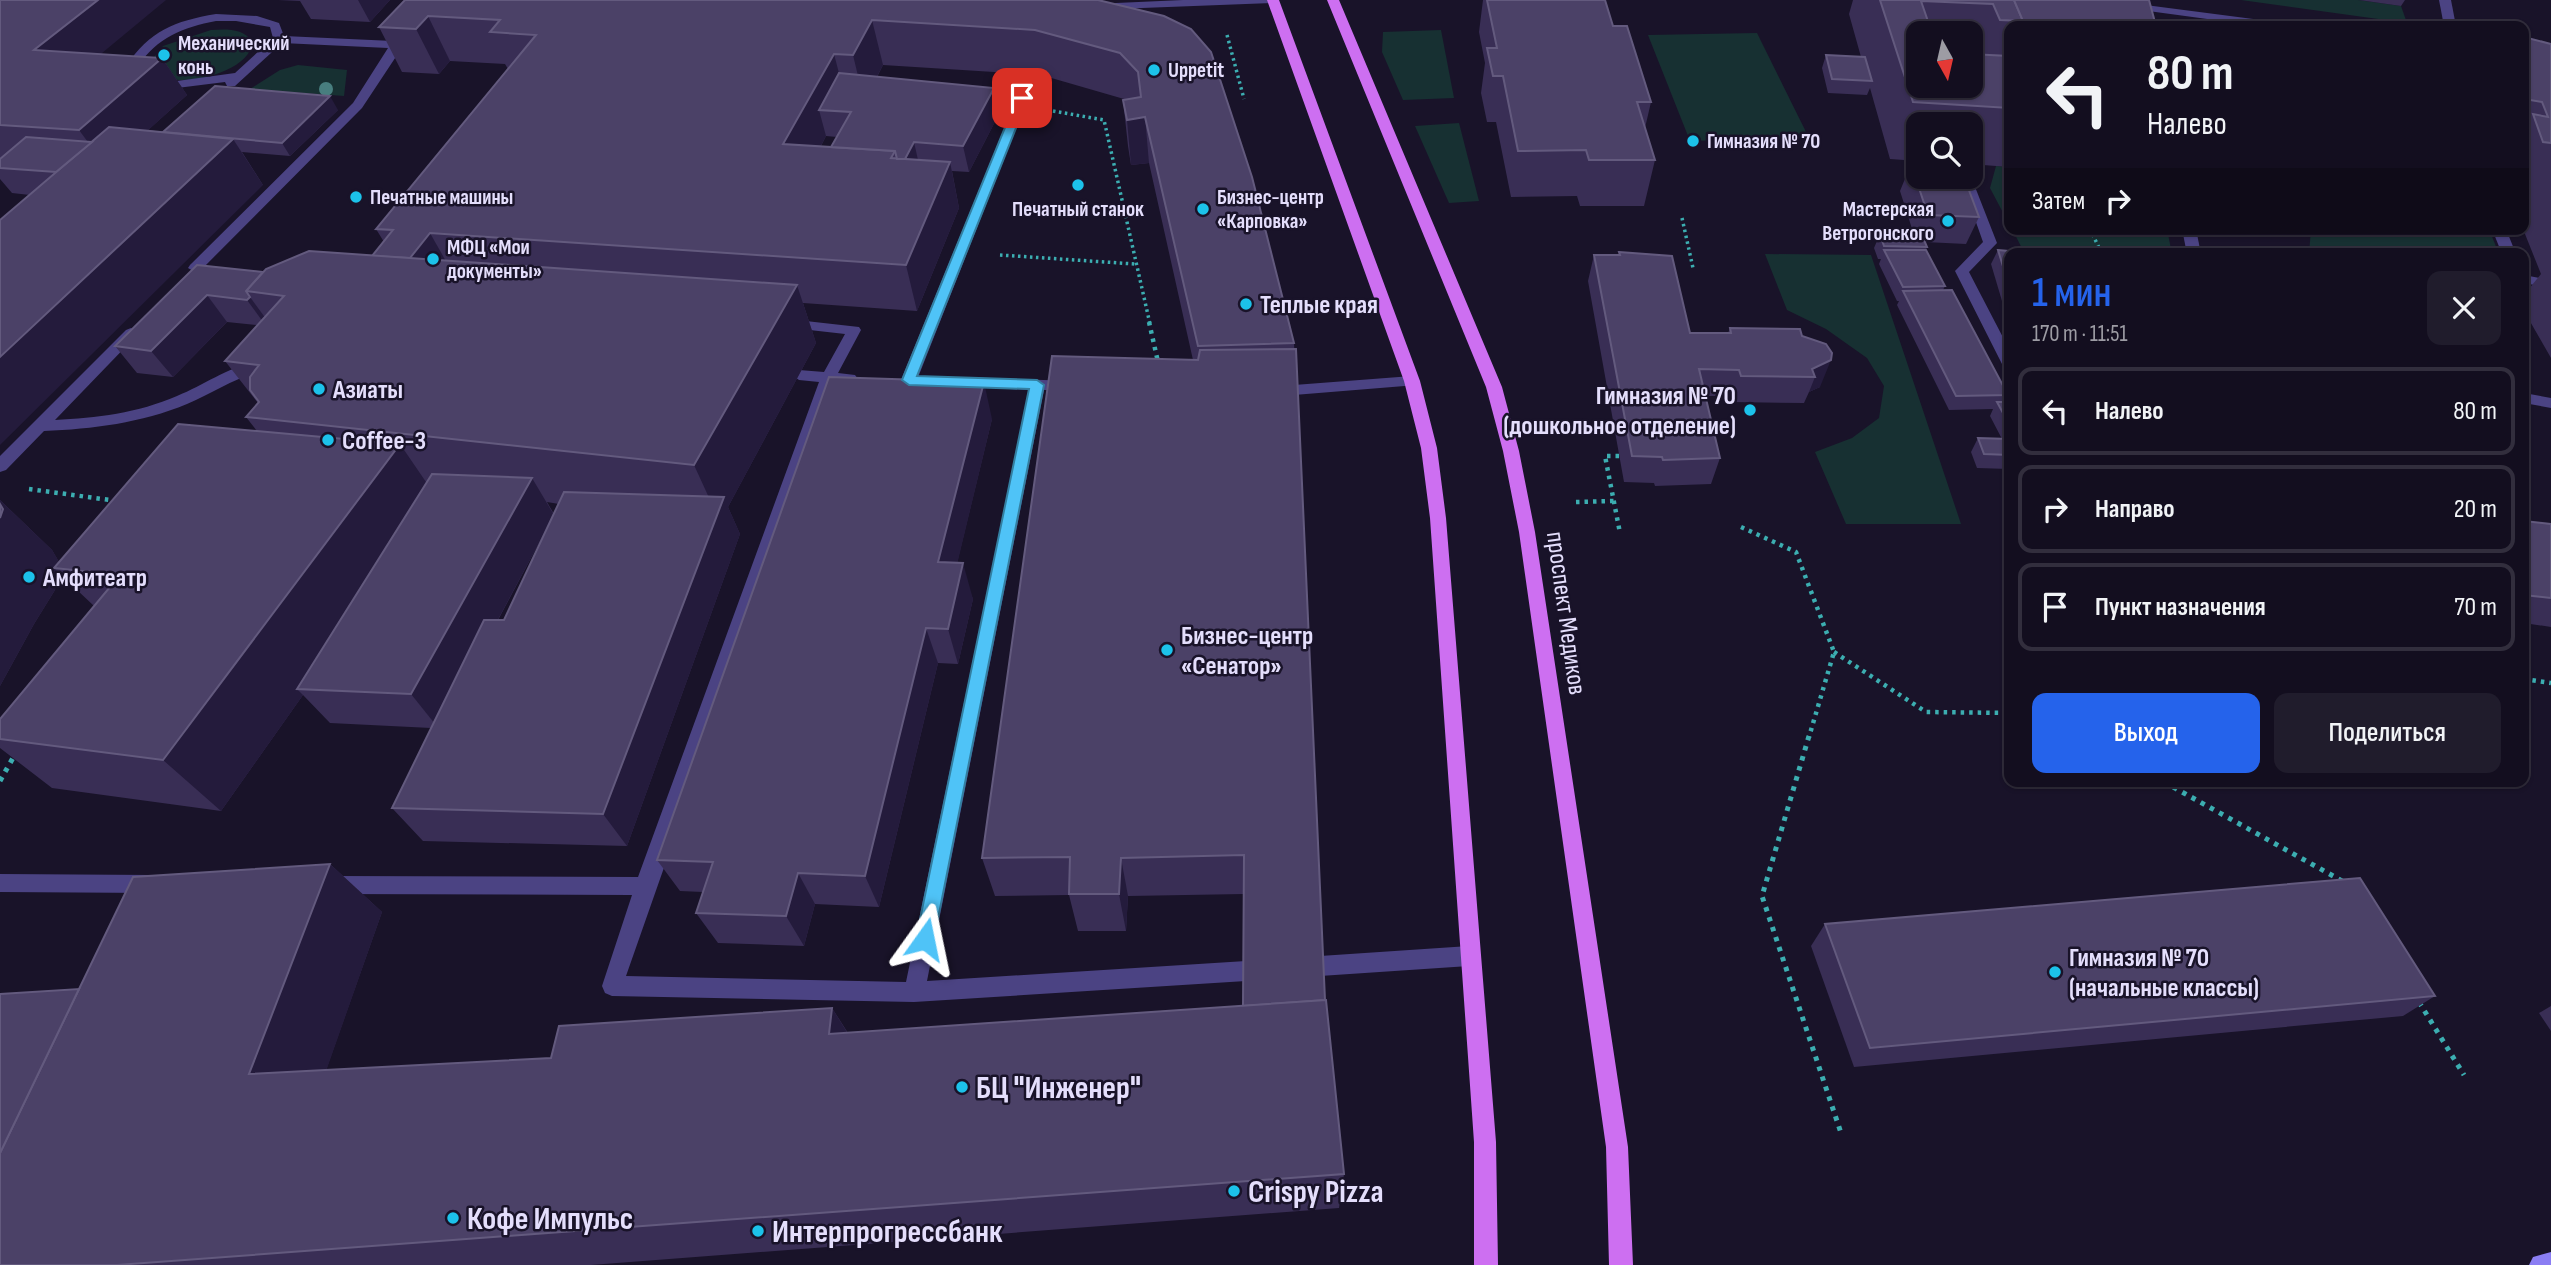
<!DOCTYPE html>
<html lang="ru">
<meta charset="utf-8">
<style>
:root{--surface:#130e1f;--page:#201c2c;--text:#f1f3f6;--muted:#9d9ca4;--line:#322e3d;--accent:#2563eb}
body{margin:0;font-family:"Sofia Sans Condensed",sans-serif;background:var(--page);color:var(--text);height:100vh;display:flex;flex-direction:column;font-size:26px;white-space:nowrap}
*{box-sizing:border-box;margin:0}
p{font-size:23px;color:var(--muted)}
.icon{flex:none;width:38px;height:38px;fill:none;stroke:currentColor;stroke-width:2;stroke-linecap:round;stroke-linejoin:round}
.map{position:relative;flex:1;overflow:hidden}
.sheet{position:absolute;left:2004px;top:248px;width:525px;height:539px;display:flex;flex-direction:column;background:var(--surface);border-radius:14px;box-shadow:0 2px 5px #0004,0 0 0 2px var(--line)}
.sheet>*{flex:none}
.banner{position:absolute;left:2004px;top:21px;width:525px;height:214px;border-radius:14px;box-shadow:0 2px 5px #0004,0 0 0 2px var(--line);background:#130e1f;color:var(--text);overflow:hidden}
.needle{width:46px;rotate:172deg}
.tools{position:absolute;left:1906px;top:21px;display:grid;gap:14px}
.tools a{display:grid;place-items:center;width:77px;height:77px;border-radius:14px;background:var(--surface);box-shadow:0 2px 5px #0004,0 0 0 2px var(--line);font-size:35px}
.pin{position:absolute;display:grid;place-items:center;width:60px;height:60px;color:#fff;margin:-30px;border-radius:14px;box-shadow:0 4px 10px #0006}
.me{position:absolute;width:77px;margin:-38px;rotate:12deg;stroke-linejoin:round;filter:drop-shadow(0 0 5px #0008)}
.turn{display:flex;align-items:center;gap:24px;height:147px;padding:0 28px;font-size:32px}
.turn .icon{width:91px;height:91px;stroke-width:2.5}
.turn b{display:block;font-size:49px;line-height:60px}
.then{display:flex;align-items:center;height:66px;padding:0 28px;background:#0003;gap:14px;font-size:26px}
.round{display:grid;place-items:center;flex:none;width:74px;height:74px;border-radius:14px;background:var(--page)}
.overview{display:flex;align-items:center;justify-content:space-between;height:119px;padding:0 28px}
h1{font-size:42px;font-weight:600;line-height:52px;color:var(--accent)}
.button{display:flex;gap:14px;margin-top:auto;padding:14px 28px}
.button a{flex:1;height:80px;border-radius:14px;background:var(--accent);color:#fff;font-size:28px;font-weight:600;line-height:80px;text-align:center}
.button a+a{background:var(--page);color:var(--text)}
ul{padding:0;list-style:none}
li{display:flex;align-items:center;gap:21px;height:88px;margin:0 14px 10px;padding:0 14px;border:4px solid var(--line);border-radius:14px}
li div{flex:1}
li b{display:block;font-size:26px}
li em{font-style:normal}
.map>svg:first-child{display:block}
.green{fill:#173032}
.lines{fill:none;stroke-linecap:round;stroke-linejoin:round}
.path-far2{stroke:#3caeb1;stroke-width:3.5;stroke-dasharray:2.5 3.5;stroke-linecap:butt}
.path-far1{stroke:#3caeb1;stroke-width:4.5;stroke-dasharray:3.5 5;stroke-linecap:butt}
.path{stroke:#3caeb1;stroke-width:5;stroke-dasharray:4.5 6;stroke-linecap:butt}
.lane{fill:#4b4383;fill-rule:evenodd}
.street{fill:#4b4383;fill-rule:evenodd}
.secondary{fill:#8b7ef3;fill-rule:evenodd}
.primary{fill:#cd6ff1;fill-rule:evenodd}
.tree{fill:#487e7f}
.wall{fill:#392e55;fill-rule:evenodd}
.shaded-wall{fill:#241b3c}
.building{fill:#4b4167;stroke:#635a7e;stroke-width:2}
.route{fill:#4fc3f7;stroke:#337fa1;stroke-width:2}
.poi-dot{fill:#1cc2ea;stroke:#191329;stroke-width:2.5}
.labels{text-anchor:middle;stroke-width:5;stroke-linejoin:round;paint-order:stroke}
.far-poi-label{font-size:21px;font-weight:bold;fill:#e4defc;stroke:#191329;text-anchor:start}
.poi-label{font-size:26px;font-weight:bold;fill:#e4defc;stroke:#191329;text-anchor:start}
.street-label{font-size:26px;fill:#e4defc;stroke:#191329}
.near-poi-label{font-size:32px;font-weight:bold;fill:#e4defc;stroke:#191329;text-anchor:start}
</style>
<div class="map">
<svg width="2551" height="1265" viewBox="0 0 2551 1265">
<rect width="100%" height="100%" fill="#191329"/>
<g class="green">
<polygon points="2241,0 2358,0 2401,6 2407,23"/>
<path d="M 211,30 C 226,29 243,28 253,42 C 249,70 196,84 171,79 C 163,77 155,68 149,63 L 163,46 Z"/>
<polygon points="1441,30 1454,98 1403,100 1382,52 1383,32"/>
<polygon points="1757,33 1809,138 1690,141 1648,35"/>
<polygon points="298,65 347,70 344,96 250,89 280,70"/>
<polygon points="1459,123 1479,201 1449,203 1415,126"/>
<polygon points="1996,166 2009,167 2009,224 1990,188"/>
<polygon points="2012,229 2167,229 2172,254 2025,254"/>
<polygon points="2311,229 2489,229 2499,254 2309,254"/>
<polygon points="1765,254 1871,255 1961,524 1846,524 1815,452 1852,438 1879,418 1884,386 1867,358 1826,329 1787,310"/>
</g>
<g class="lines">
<g class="path-far2">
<polyline points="1227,35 1244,99"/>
<polyline points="1053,111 1104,120 1150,324"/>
<polyline points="1682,218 1693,268"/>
<polyline points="2090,229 2102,254"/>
<polyline points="1000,255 1135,264"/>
</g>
<g class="path-far1">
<polyline points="1149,322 1158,362"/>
<polyline points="1619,456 1605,456 1620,533"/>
<polyline points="29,489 117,501"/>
<polyline points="1576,502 1614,501"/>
<polyline points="1741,527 1796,552 1834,652 1809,737"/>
<polyline points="1834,652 1926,712 2009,713"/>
<polyline points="2524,679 2551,683"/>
</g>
<g class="path">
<polyline points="1809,736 1762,896 1842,1136"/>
<polyline points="0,781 14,756"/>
<polyline points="2164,782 2344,882"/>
<polyline points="2419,1002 2464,1075"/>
</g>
<g class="lane">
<polygon points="1183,0 1278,0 1272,3 1116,9 1110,6 1116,3"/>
<path d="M 216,14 L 257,16 L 279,23 L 284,36 L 393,41 L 401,36 L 407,40 L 362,108 L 200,271 L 195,272 L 188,268 L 190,265 L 353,103 L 388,48 L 282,43 L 235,86 L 227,86 L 225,82 L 177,88 L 136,82 L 126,66 C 150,31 174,21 216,14 ZM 216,21 L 236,21 L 270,27 L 273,38 L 235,73 L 177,81 L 144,76 L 138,66 C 157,38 183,27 216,21 Z"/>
<polygon points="1018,95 1028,98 917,380 914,384 904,384 901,380"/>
<polygon points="1970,174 1997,243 1969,272 2009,349 2009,369 2002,364 1955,271 1983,242 1960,177 1970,177"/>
<polygon points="2182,229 2196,229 2201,254 2187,254"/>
<polygon points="2492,229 2506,229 2516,254 2502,254"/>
<polygon points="2524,275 2550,280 2551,285 2545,287 2524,283"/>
<polygon points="788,319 859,327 861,330 838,373 855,375 858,379 850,384 834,383 626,976 906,982 1029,390 957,386 954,382 957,378 962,377 1071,381 1079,386 1071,391 1044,390 927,981 1246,961 1253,964 1256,971 1253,978 1246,981 914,1002 612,996 605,993 602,986 632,895 329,894 322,891 319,885 322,879 329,876 638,877 819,382 799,380 792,375 799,370 824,372 845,334 783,327 783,321"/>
<path d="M 131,328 L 138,333 L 136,336 L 55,420 C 96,418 138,413 177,396 C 204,385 226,368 256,362 L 263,367 L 261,371 C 234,378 213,393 187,404 C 141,423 93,429 44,431 L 6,470 L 0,472 L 0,456 L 126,330 Z"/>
<polygon points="1412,376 1420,381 1417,385 1294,395 1286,390 1294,385"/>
<polygon points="2524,393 2551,398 2551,408 2524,403"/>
<polygon points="0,874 154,875 161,878 164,884 161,890 154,893 0,892"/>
<polygon points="1469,946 1476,949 1479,956 1476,963 1469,966 1320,976 1313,973 1310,966 1313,959 1320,956"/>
</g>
<g class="street">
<polygon points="2439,0 2451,0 2456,26 2444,26"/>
<polygon points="2130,3 2284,23 2290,26 2259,26 2126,8 2126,4"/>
</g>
<polygon class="secondary" points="2551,1252 2551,1265 2529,1265 2533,1257"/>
<g class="primary">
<polygon points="1267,0 1279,0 1420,381 1437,448 1446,518 1496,1142 1498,1265 1474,1265 1474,1142 1430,518 1421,448 1404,381"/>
<polygon points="1327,0 1339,0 1502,387 1519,451 1535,532 1628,1147 1633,1265 1609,1265 1606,1147 1519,532 1503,451 1486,387"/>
</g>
</g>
<circle class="tree" cx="326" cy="89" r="7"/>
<g class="wall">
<polygon points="0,0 101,54 162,58 187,95 148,130 164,132 338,110 290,156 242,152 263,185 30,195 12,193 0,179"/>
<polygon points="278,0 390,0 370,22 311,19 300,1"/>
<path d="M 405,0 L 1102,0 L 1294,343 L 1325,1000 L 1344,1174 L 1339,1208 L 591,1265 L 0,1265 L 79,989 L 330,864 L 382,912 L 326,1070 L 551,1058 L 832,1008 L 848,1033 L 1243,1006 L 1244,894 L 1128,896 L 1126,931 L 1078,931 L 1069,895 L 995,896 L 982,858 L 1193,360 L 1149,163 L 1131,165 L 1128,146 L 1123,100 L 1125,100 L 1124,99 L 1041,75 L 883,65 L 877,77 L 999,114 L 969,172 L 952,171 L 959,208 L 917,311 L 803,303 L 816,343 L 728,507 L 740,534 L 627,846 L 423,841 L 392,808 L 431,728 L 330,723 L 303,695 L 221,811 L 52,788 L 0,748 L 0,719 L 94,606 L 59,573 L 55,590 L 34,624 L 0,686 L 0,500 L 52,550 L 59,562 L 257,431 L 246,417 L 258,403 L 225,361 L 257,325 L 227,322 L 173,377 L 137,373 L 115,346 L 197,265 L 263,272 L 372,256 L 384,242 L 376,229 L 508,69 L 505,64 L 450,61 L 439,74 L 402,72 L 379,27 ZM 826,136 L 837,137 L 831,147 L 821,146 ZM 547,502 L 559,504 L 554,514 ZM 548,526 L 504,620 L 498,620 Z"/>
<polygon points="1483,0 1605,0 1613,26 1651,102 1645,128 1655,160 1644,206 1580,206 1577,196 1511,197 1496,122 1487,122 1481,93 1485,63 1479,32"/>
<path d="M 1853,0 L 2149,0 L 2156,26 L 2009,26 L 2009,167 L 1970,164 L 1970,124 L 1918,124 L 1918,161 L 1890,159 L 1870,88 L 1867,95 L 1828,93 L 1822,68 L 1826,55 L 1861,57 L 1849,14 ZM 1918,33 L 1970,33 L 1970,86 Z"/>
<polygon points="2359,0 2405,0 2401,6"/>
<polygon points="2524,37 2551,44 2551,358 2524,311 2524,295 2541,274 2523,229"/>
<polygon points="1911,164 1979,217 1966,244 1925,242 1927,247 1926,250 1945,286 1943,290 2008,395 2004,402 2009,402 2009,469 1977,468 1971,452 1978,438 2002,439 1990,416 1993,409 1949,410 1897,305 1899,301 1897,301 1879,264 1881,259 1878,259 1874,248 1880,234 1914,235 1900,191"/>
<polygon points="1998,250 2009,254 2009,301 2002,301 1991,264"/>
<polygon points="1619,252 1690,333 1728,333 1730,328 1800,329 1820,387 1809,392 1804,403 1732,402 1730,396 1705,396 1720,458 1711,484 1655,486 1654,483 1624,482 1588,281 1594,255 1619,255"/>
<polygon points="992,419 957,563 973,599 958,664 938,663 879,907 815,904 804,946 718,943 696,913 703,892 680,891 657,860"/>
<polygon points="2524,521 2551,524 2551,627 2524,623"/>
<polygon points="1825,924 2435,996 2403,1016 1854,1067 1811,946"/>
<polygon points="2551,1006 2551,1031 2539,1013"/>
</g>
<g class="shaded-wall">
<polygon points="98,0 166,0 61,87 34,50"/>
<polygon points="358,0 390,0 370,22"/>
<polygon points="428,16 450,61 439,74 416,29"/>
<polygon points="872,20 883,65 864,101 853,55"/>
<polygon points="834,54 846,100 819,110 826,136 798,190 783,144"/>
<polygon points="162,58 187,95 114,161 93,149 79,130"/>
<polygon points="994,88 999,114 969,172 963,146"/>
<polygon points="330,96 338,110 290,156 282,143"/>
<polygon points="1145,117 1149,163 1131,165 1127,120"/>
<polygon points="233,139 263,185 0,445 0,357"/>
<polygon points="914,142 920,169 900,171"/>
<polygon points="950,162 959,208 917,311 906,265"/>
<polygon points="430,233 456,279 402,269"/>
<polygon points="797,285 816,343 728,507 740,534 627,846 603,814 717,515 694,465"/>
<polygon points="207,295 227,322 173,377 151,351"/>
<polygon points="250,297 269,323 266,326 247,300"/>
<polygon points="1831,360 1820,387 1809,392 1815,377 1812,369"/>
<polygon points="984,382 992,419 949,598 938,562"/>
<polygon points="400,444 439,501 297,689 303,695 221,811 163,760"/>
<polygon points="532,478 554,515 439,729 411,694"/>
<polygon points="0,500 52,550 61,565 54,568 59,573 55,590 34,624 0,686"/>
<polygon points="963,563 973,599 958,664 948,629"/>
<polygon points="926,628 938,663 879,907 865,876"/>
<polygon points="1121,858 1128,896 1126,931 1119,894"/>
<polygon points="330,864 382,912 311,1114 249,1074"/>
<polygon points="798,873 815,904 804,946 786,916"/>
<polygon points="832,1008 858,1050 829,1034"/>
</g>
<g class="building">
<polygon points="0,0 98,0 34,50 162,58 79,130 0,125"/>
<polygon points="405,0 1098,0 1164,16 1191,29 1211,52 1252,177 1294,343 1198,346 1145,117 1127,120 1123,100 1141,97 1138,72 1120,53 1035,30 872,20 853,55 834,54 783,144 895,151 891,158 950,162 906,265 430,233 410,258 372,256 393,230 376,229 536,35 490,32 500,20 428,16 416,29 379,27"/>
<polygon points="1487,0 1605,0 1613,26 1627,26 1651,102 1637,102 1655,160 1589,160 1586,150 1518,151 1503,76 1493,76 1487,48 1497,48"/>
<polygon points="1880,0 2014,0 2023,21 2000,20 1993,4 1921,1 1932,33 1918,33 1918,86 1970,86 1970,54 2009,56 2009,108 1913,102"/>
<polygon points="2014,0 2149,0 2156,26 2021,26 2023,21"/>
<polygon points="2467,22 2482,26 2469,26"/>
<polygon points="2524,37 2551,44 2551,143 2543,142 2533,114 2548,117 2542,102 2524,99"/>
<polygon points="1826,55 1865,57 1872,81 1832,79"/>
<polygon points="839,73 994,88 963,146 914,142 905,159 897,159 895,151 831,147 851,112 819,110"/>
<polygon points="215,86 330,96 282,143 163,132"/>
<polygon points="109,127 233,139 0,357 0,220"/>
<polygon points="26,137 92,142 56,172 0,168 0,159"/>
<polygon points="1911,164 1918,165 1918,177 1964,177 1979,217 1928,215"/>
<polygon points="1880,234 1922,235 1927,247 1884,246"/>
<polygon points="1884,250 1926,250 1945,286 1903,287"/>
<polygon points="1998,250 2044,254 2009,254 2009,286"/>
<polygon points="309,251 797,285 694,465 246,417 259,402 250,390 250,377 259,365 225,361 284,296 246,291 266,269"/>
<polygon points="1619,252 1672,256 1690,333 1731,333 1730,328 1800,329 1802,336 1826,344 1832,353 1831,360 1812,369 1815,377 1741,376 1739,370 1699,369 1720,458 1663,460 1662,457 1632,456 1594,255 1620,255"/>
<polygon points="197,265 263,272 246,291 250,297 247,300 207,295 151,351 115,346"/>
<polygon points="1952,290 2008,395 1956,396 1903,291"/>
<polygon points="1296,349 1325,1000 1243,1006 1244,855 1121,858 1119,894 1069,894 1070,857 982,858 1052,356 1198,360 1200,350"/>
<polygon points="829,377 984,382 938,562 963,563 948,629 926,628 865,876 798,873 786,916 696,913 713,862 657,860"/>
<polygon points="1997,402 2009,402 2009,424"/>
<polygon points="178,424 400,444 163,760 0,739 0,719 120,575 54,568"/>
<polygon points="1978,438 2009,439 2009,455 1984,454"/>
<polygon points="432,474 532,478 411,694 297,689"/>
<polygon points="564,492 724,497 603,814 392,808 484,620 504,620"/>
<polygon points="0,504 3,509 0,518"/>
<polygon points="2524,521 2551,524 2551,598 2524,595"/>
<polygon points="330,864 249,1074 551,1058 559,1026 832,1008 829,1034 1326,1000 1344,1174 117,1265 0,1265 0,1153 133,877"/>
<polygon points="2360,878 2435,996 1870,1048 1825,924"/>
<polygon points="79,989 0,1153 0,994"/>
</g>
<polygon class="route" points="1022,95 1028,98 917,376 1037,380 1044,385 934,939 931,945 925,947 918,945 916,939 1029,389 909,385 902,380 1017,98"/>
<g class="poi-dot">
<circle cx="164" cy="55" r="7"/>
<circle cx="1154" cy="70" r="7"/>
<circle cx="1693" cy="141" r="7"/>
<circle cx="1078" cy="185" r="7"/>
<circle cx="356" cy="197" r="7"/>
<circle cx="1203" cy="209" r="7"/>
<circle cx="1948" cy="221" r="7"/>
<circle cx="433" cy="259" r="7"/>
<circle cx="1246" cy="304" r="7"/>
<circle cx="319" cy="389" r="7"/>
<circle cx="1750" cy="410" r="7"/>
<circle cx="328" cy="440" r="7"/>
<circle cx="29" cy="577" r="7"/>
<circle cx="1167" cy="650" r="7"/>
<circle cx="2055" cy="972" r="7"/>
<circle cx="962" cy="1087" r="7"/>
<circle cx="1234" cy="1191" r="7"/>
<circle cx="453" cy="1218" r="7"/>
<circle cx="758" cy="1231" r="7"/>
</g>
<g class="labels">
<g class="far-poi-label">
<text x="178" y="50">Механический<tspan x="178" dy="24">конь</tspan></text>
<text x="1168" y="77">Uppetit</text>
<text x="1707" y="148">Гимназия № 70</text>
<text x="370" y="204">Печатные машины</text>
<text x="1217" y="204">Бизнес-центр<tspan x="1217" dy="24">«Карповка»</tspan></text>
<text x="1078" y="216" text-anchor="middle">Печатный станок</text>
<text x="1934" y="216" text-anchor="end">Мастерская<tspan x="1934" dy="24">Ветрогонского</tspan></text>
<text x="447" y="254">МФЦ «Мои<tspan x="447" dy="24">документы»</tspan></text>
</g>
<g class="poi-label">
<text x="1260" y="313">Теплые края</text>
<text x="333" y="398">Азиаты</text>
<text x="1736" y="404" text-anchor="end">Гимназия № 70<tspan x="1736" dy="30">(дошкольное отделение)</tspan></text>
<text x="342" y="449">Coffee-3</text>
<text x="43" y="586">Амфитеатр</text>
<text x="1181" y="644">Бизнес-центр<tspan x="1181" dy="30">«Сенатор»</tspan></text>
<text x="2069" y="966">Гимназия № 70<tspan x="2069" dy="30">(начальные классы)</tspan></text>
</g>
<g class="street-label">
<text transform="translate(1567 613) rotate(82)" y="9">проспект Медиков</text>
</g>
<g class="near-poi-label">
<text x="976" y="1098">БЦ "Инженер"</text>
<text x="1248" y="1202">Crispy Pizza</text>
<text x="467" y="1229">Кофе Импульс</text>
<text x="772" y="1242">Интерпрогрессбанк</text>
</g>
</g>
</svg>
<div class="tools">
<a><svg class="needle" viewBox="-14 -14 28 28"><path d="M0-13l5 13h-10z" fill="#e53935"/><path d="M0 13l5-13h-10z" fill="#9d9ca4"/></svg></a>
<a><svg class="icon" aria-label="search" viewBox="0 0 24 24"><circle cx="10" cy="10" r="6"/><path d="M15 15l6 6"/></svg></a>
</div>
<div class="pin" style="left:1022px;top:98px;background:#d93025"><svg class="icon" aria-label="arrive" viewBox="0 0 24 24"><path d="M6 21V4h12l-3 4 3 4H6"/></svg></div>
<svg class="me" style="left:925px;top:939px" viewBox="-20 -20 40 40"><path d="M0-17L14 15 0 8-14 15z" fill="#4fc3f7" stroke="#fff" stroke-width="4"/></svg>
<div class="banner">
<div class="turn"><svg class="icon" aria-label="left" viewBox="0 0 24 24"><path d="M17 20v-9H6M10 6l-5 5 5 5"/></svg><div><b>80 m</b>Налево</div></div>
<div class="then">Затем<svg class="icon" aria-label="right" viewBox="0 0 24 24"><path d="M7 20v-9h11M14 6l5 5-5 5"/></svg></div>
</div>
<section class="sheet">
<div class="overview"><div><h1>1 мин</h1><p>170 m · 11:51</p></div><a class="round"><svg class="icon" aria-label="close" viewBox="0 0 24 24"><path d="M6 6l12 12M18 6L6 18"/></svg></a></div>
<ul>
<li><svg class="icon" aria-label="left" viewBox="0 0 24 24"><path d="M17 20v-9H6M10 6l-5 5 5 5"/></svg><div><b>Налево</b></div><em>80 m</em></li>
<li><svg class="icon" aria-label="right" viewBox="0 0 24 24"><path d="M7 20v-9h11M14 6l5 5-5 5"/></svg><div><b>Направо</b></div><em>20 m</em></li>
<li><svg class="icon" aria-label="arrive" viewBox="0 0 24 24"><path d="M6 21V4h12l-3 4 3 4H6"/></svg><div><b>Пункт назначения</b></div><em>70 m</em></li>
</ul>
<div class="button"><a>Выход</a><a>Поделиться</a></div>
</section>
</div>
